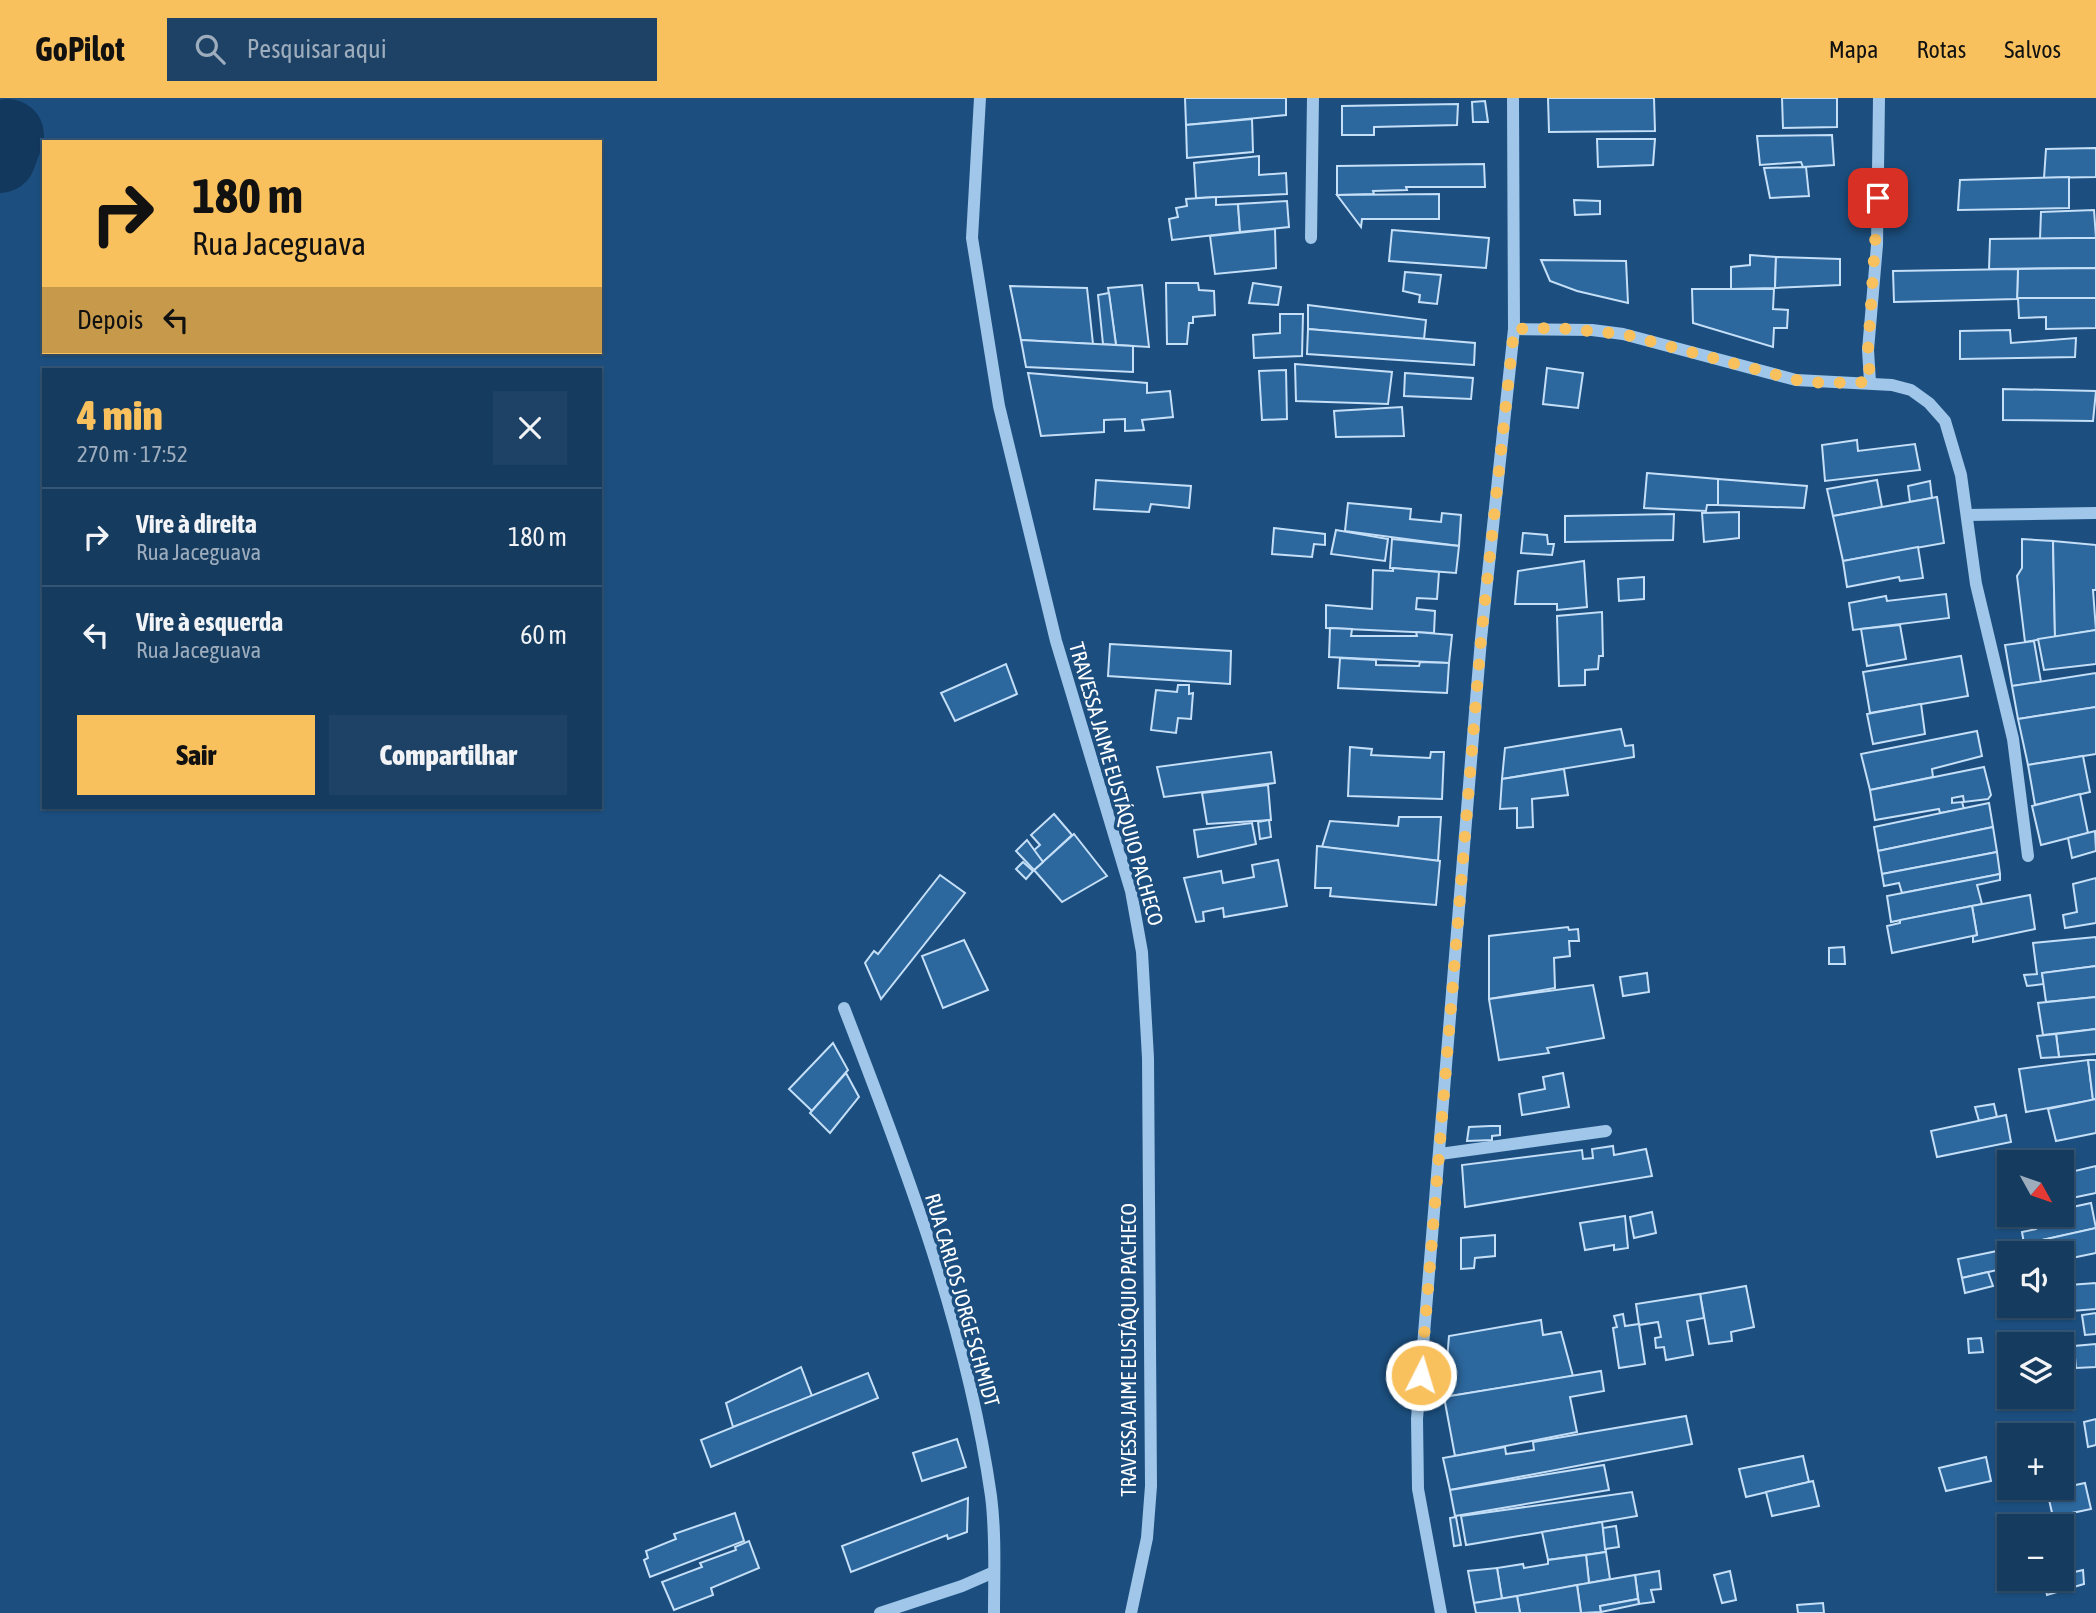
<!DOCTYPE html>
<html lang="pt">
<meta charset="utf-8">
<style>
:root{--surface:#153b5f;--page:#1e4265;--text:#f1f3f6;--muted:#9dadbd;--line:#345574;--accent:#f9c15e}
body{margin:0;font-family:"Asap Condensed",sans-serif;background:var(--page);color:var(--text);height:100vh;display:flex;flex-direction:column;font-size:26px;white-space:nowrap}
*{box-sizing:border-box;margin:0}
p{font-size:23px;color:var(--muted)}
.icon{flex:none;width:38px;height:38px;fill:none;stroke:currentColor;stroke-width:2;stroke-linecap:round;stroke-linejoin:round}
.map{position:relative;flex:1;overflow:hidden}
.drawer{position:absolute;left:42px;top:270px;width:560px;height:441px;display:flex;flex-direction:column;background:var(--surface);border-radius:0px;box-shadow:0 2px 5px #0004,0 0 0 2px var(--line)}
.drawer>*{flex:none}
.guide{position:absolute;left:42px;top:42px;width:560px;height:214px;border-radius:0px;box-shadow:0 2px 5px #0004,0 0 0 2px var(--line);background:#f9c15e;color:#111;overflow:hidden}
.needle{width:46px;rotate:130deg}
.buttons{position:absolute;left:1997px;top:1052px;display:grid;gap:14px}
.buttons a{display:grid;place-items:center;width:77px;height:77px;border-radius:0px;background:var(--surface);box-shadow:0 2px 5px #0004,0 0 0 2px var(--line);font-size:35px}
.pin{position:absolute;display:grid;place-items:center;width:60px;height:60px;color:#fff;margin:-30px;border-radius:14px;box-shadow:0 4px 10px #0006}
.me{position:absolute;width:77px;margin:-38px;rotate:5deg;stroke-linejoin:round;filter:drop-shadow(0 0 5px #0008)}
.turn{display:flex;align-items:center;gap:24px;height:147px;padding:0 35px;font-size:32px}
.turn .icon{width:91px;height:91px;stroke-width:2.5}
.turn b{display:block;font-size:49px;line-height:60px}
.then{display:flex;align-items:center;height:66px;padding:0 35px;background:#0003;gap:14px;font-size:26px}
.round{display:grid;place-items:center;flex:none;width:74px;height:74px;border-radius:0px;background:var(--page)}
.head{display:flex;align-items:center;justify-content:space-between;height:119px;padding:0 35px}
h1{font-size:42px;font-weight:800;line-height:52px;color:var(--accent)}
.primary-button{display:flex;gap:14px;margin-top:auto;padding:14px 35px}
.primary-button a{flex:1;height:80px;border-radius:0px;background:var(--accent);color:#111;font-size:28px;font-weight:800;line-height:80px;text-align:center}
.primary-button a+a{background:var(--page);color:var(--text)}
ul{padding:0;list-style:none}
li{display:flex;align-items:center;gap:21px;height:98px;padding:0 35px;border-top:2px solid var(--line)}
li div{flex:1}
li b{display:block;font-size:26px}
li em{font-style:normal}
header{display:flex;align-items:center;gap:42px;box-sizing:border-box;height:98px;padding:0 35px;background:var(--accent);color:#111}
header strong{font-size:33px}
nav{display:flex;gap:38px;margin-inline-start:auto;font-size:24px}
.search{width:490px;height:63px;background:var(--page);display:flex;align-items:center;gap:18px;box-sizing:border-box;padding:0 24px;border-radius:0px;color:var(--muted);font-size:26px}
.map>svg:first-child{display:block}
.lines{fill:none;stroke-linecap:round;stroke-linejoin:round}
.river{stroke:#13385e;stroke-width:72}
.building{fill:#2c679d;stroke:#c4dff7;stroke-width:2}
.minor{stroke:#a0c6e9;stroke-width:12}
.route{stroke:#f9c15e;stroke-width:12;stroke-dasharray:0 21.6}
.labels{text-anchor:middle;stroke-width:7;stroke-linejoin:round;paint-order:stroke}
.street-label{font-size:21px;fill:#fff;stroke:#1c4f7f}
</style>
<header>
<strong>GoPilot</strong>
<div class="search"><svg class="icon" aria-label="search" viewBox="0 0 24 24"><circle cx="10" cy="10" r="6"/><path d="M15 15l6 6"/></svg>Pesquisar aqui</div>
<nav><a>Mapa</a><a>Rotas</a><a>Salvos</a></nav>
</header>
<div class="map">
<svg width="2096" height="1515" viewBox="0 0 2096 1515">
<rect width="100%" height="100%" fill="#1c4f7f"/>
<g class="lines">
<polyline class="river" points="0,59 8,37"/>
</g>
<g class="building">
<polygon points="1185,0 1286,0 1286,17 1186,27"/>
<polygon points="1548,0 1654,0 1655,33 1549,34"/>
<polygon points="1782,0 1837,0 1837,29 1783,30"/>
<polygon points="1485,3 1488,24 1473,24 1472,4"/>
<polygon points="1458,6 1457,27 1374,29 1374,37 1342,37 1342,8"/>
<polygon points="1252,21 1253,54 1187,60 1186,27"/>
<polygon points="1832,37 1834,67 1803,69 1801,64 1760,67 1757,38"/>
<polygon points="1597,41 1655,41 1653,67 1598,69"/>
<polygon points="2096,50 2096,79 2044,80 2046,51"/>
<polygon points="1259,58 1259,77 1286,75 1287,96 1196,100 1194,65"/>
<polygon points="1484,66 1485,89 1406,89 1407,92 1373,93 1374,96 1337,97 1337,68"/>
<polygon points="1806,69 1809,98 1770,100 1764,70"/>
<polygon points="2069,79 2069,110 1958,112 1960,82"/>
<polygon points="1439,96 1439,121 1362,121 1361,129 1337,97"/>
<polygon points="1216,99 1216,107 1238,106 1240,134 1172,142 1169,121 1178,119 1176,110 1187,108 1186,101"/>
<polygon points="1574,102 1600,103 1600,116 1575,117"/>
<polygon points="1287,103 1289,129 1240,134 1238,106"/>
<polygon points="2094,112 2096,140 2040,141 2041,114"/>
<polygon points="1275,131 1276,170 1215,176 1210,138"/>
<polygon points="1392,132 1489,140 1486,170 1389,163"/>
<polygon points="2074,140 2096,140 2096,170 1989,171 1990,141"/>
<polygon points="1750,157 1776,159 1775,190 1731,191 1731,169 1750,167"/>
<polygon points="1776,159 1840,161 1840,187 1775,190"/>
<polygon points="1541,162 1626,163 1628,205 1577,193 1550,183"/>
<polygon points="2096,170 2096,200 2017,201 2018,171"/>
<polygon points="2018,171 2017,201 1894,204 1893,173"/>
<polygon points="1405,174 1441,177 1437,206 1419,204 1420,197 1403,193"/>
<polygon points="1166,185 1198,185 1199,192 1214,193 1215,217 1193,219 1193,225 1189,225 1187,246 1167,246"/>
<polygon points="1253,185 1281,189 1278,207 1249,205"/>
<polygon points="1142,187 1149,249 1116,247 1108,190"/>
<polygon points="1010,188 1087,190 1093,246 1021,242"/>
<polygon points="1692,191 1774,191 1773,211 1788,212 1787,230 1774,230 1773,249 1693,225"/>
<polygon points="1109,195 1116,247 1103,246 1098,197"/>
<polygon points="2018,200 2096,200 2096,230 2046,231 2046,219 2019,220"/>
<polygon points="1308,207 1426,222 1424,241 1308,231"/>
<polygon points="1280,216 1303,216 1302,258 1254,260 1253,237 1280,235"/>
<polygon points="1308,231 1475,245 1474,267 1307,256"/>
<polygon points="2010,232 2011,245 2076,240 2075,259 1960,261 1960,233"/>
<polygon points="1021,242 1133,248 1133,274 1026,269"/>
<polygon points="1295,266 1392,274 1388,306 1296,303"/>
<polygon points="1547,270 1583,275 1578,310 1543,306"/>
<polygon points="1286,272 1287,321 1262,322 1259,273"/>
<polygon points="1028,275 1147,285 1147,295 1170,293 1173,319 1142,322 1144,332 1125,333 1125,321 1104,322 1104,334 1041,338"/>
<polygon points="1405,275 1473,280 1471,301 1404,298"/>
<polygon points="2003,291 2096,293 2093,323 2003,322"/>
<polygon points="1402,309 1404,338 1336,339 1334,313"/>
<polygon points="1857,342 1858,353 1915,346 1920,372 1825,383 1822,347"/>
<polygon points="1647,375 1718,381 1718,407 1707,407 1706,413 1644,410"/>
<polygon points="1718,381 1807,388 1804,410 1718,407"/>
<polygon points="1096,382 1191,388 1189,410 1151,406 1149,414 1094,411"/>
<polygon points="1877,382 1882,409 1833,418 1827,391"/>
<polygon points="1930,383 1932,400 1910,404 1908,388"/>
<polygon points="1937,399 1944,445 1843,463 1833,418"/>
<polygon points="1348,405 1411,411 1410,421 1441,424 1442,415 1461,417 1459,448 1345,433"/>
<polygon points="1739,414 1739,440 1704,444 1702,415"/>
<polygon points="1674,416 1673,442 1565,444 1565,418"/>
<polygon points="1274,430 1325,436 1325,447 1314,446 1312,459 1272,456"/>
<polygon points="1336,432 1388,441 1385,463 1331,456"/>
<polygon points="1523,435 1547,437 1548,446 1554,446 1552,457 1521,455"/>
<polygon points="1392,441 1459,448 1456,475 1390,470"/>
<polygon points="2022,441 2053,443 2055,539 2025,544 2017,478 2022,470"/>
<polygon points="2053,443 2096,447 2096,492 2093,492 2096,532 2055,539"/>
<polygon points="1918,449 1923,480 1900,483 1899,479 1847,489 1843,463"/>
<polygon points="1584,463 1587,509 1557,512 1557,506 1515,506 1518,473"/>
<polygon points="1393,470 1439,474 1437,501 1417,500 1416,511 1435,513 1434,535 1326,530 1326,507 1372,511 1373,472 1393,473"/>
<polygon points="1644,479 1644,501 1619,503 1618,481"/>
<polygon points="1946,496 1949,520 1853,532 1849,505 1886,498 1887,503"/>
<polygon points="1602,514 1603,558 1599,558 1598,571 1585,572 1585,587 1559,588 1557,518"/>
<polygon points="1900,527 1906,561 1867,568 1861,531"/>
<polygon points="1330,530 1352,531 1351,538 1417,538 1416,534 1452,537 1449,565 1329,559"/>
<polygon points="2096,532 2096,566 2044,572 2038,541"/>
<polygon points="2034,543 2041,584 2012,588 2005,547"/>
<polygon points="1110,546 1231,553 1230,586 1108,578"/>
<polygon points="1961,558 1968,598 1870,615 1863,574"/>
<polygon points="1340,560 1376,562 1376,567 1419,568 1420,564 1449,565 1447,595 1338,590"/>
<polygon points="1006,566 1017,596 955,623 941,595"/>
<polygon points="2096,575 2096,609 2018,621 2012,588"/>
<polygon points="1178,587 1189,587 1189,596 1193,595 1191,621 1178,620 1176,635 1151,632 1156,592 1177,594"/>
<polygon points="1921,606 1925,636 1873,646 1867,616"/>
<polygon points="2096,609 2096,656 2028,667 2018,621"/>
<polygon points="1621,631 1625,648 1633,647 1634,659 1502,681 1505,650"/>
<polygon points="1977,633 1982,658 1932,671 1933,679 1870,692 1861,656"/>
<polygon points="1350,649 1372,651 1371,657 1430,660 1431,654 1444,654 1442,701 1348,698"/>
<polygon points="1271,654 1275,685 1164,699 1157,669"/>
<polygon points="2083,658 2090,694 2035,707 2028,667"/>
<polygon points="1984,669 1991,697 1988,701 1964,704 1963,698 1952,700 1952,705 1962,704 1964,711 1940,715 1939,711 1875,722 1870,692"/>
<polygon points="1564,671 1568,697 1532,701 1533,729 1517,730 1517,710 1500,711 1502,681"/>
<polygon points="1268,687 1271,722 1207,726 1202,695"/>
<polygon points="2080,696 2088,735 2041,747 2032,708"/>
<polygon points="1989,705 1993,729 1878,753 1874,729"/>
<polygon points="1054,716 1072,737 1043,764 1033,753 1040,747 1031,737"/>
<polygon points="1399,719 1441,719 1438,763 1322,749 1330,723 1398,728"/>
<polygon points="1269,722 1271,739 1260,741 1258,724"/>
<polygon points="1252,725 1256,746 1198,759 1194,732"/>
<polygon points="1993,729 1997,754 1882,776 1878,753"/>
<polygon points="2095,733 2096,753 2072,760 2068,740"/>
<polygon points="1074,736 1107,778 1062,804 1034,772"/>
<polygon points="1027,742 1043,764 1034,772 1016,753"/>
<polygon points="1317,748 1440,763 1436,807 1330,798 1331,790 1315,790"/>
<polygon points="1997,754 2000,776 1902,795 1899,785 1884,788 1882,776"/>
<polygon points="1278,762 1287,808 1224,819 1223,810 1203,814 1204,823 1196,824 1184,780 1221,773 1223,785 1254,779 1252,767"/>
<polygon points="1023,764 1033,773 1026,781 1016,771"/>
<polygon points="2000,776 2000,782 1977,787 1982,806 1891,824 1887,798"/>
<polygon points="940,777 965,795 881,901 865,865 874,853 878,856"/>
<polygon points="2096,780 2096,825 2065,830 2063,817 2077,814 2073,786"/>
<polygon points="2030,797 2035,831 1973,844 1973,838 1977,837 1972,808"/>
<polygon points="1972,808 1977,837 1892,855 1887,828 1900,825 1900,822"/>
<polygon points="1568,829 1569,832 1578,831 1579,843 1569,843 1570,858 1554,860 1555,890 1489,901 1489,838"/>
<polygon points="2096,839 2096,868 2042,875 2044,886 2027,888 2024,877 2037,876 2033,845"/>
<polygon points="964,842 988,892 943,910 922,858"/>
<polygon points="1844,849 1845,866 1829,866 1829,850"/>
<polygon points="2096,868 2096,899 2046,904 2042,875"/>
<polygon points="1647,875 1649,894 1623,898 1620,879"/>
<polygon points="1593,887 1604,940 1547,950 1549,955 1499,962 1489,901"/>
<polygon points="2096,899 2096,931 2043,937 2038,905"/>
<polygon points="2096,931 2096,956 2059,959 2056,936"/>
<polygon points="2056,936 2059,959 2041,960 2037,938"/>
<polygon points="833,945 848,972 812,1013 789,991"/>
<polygon points="2088,962 2093,1002 2026,1014 2019,971"/>
<polygon points="2088,962 2096,962 2096,1001 2093,1002"/>
<polygon points="846,975 859,999 830,1035 810,1015"/>
<polygon points="1563,975 1569,1009 1522,1017 1519,996 1545,991 1543,979"/>
<polygon points="2096,1001 2096,1035 2056,1043 2048,1011"/>
<polygon points="1994,1006 1997,1019 1979,1023 1975,1009"/>
<polygon points="2006,1017 2011,1044 1937,1059 1931,1033"/>
<polygon points="1490,1028 1500,1028 1500,1037 1492,1038 1492,1042 1467,1043 1469,1029"/>
<polygon points="1613,1048 1614,1057 1646,1051 1652,1078 1465,1109 1462,1067 1582,1052 1583,1061 1593,1060 1592,1051"/>
<polygon points="2096,1068 2096,1095 2062,1102 2062,1076"/>
<polygon points="2091,1105 2096,1130 2024,1146 2022,1134 2036,1131 2033,1118 2062,1116 2062,1107 2063,1111"/>
<polygon points="1652,1114 1656,1135 1634,1140 1630,1119"/>
<polygon points="1625,1118 1628,1150 1614,1152 1614,1147 1585,1152 1580,1125"/>
<polygon points="2096,1130 2096,1155 2062,1162 2062,1155 2027,1155 2024,1146"/>
<polygon points="1495,1137 1495,1158 1475,1160 1474,1170 1461,1171 1461,1140"/>
<polygon points="2002,1152 2006,1170 1962,1180 1958,1161"/>
<polygon points="1988,1174 1993,1188 1965,1195 1962,1180"/>
<polygon points="2096,1185 2096,1211 2072,1213 2069,1187"/>
<polygon points="2062,1187 2069,1187 2072,1213 2014,1217 2012,1208 2062,1208"/>
<polygon points="1746,1188 1754,1229 1731,1234 1732,1243 1709,1246 1700,1196"/>
<polygon points="1700,1196 1704,1220 1687,1223 1693,1257 1666,1262 1664,1249 1656,1250 1655,1240 1661,1239 1658,1224 1639,1227 1636,1206"/>
<polygon points="2096,1215 2096,1236 2085,1237 2082,1217"/>
<polygon points="1623,1216 1625,1228 1639,1226 1645,1266 1619,1270 1613,1230 1617,1229 1614,1218"/>
<polygon points="1541,1222 1543,1237 1561,1234 1573,1278 1444,1299 1449,1238"/>
<polygon points="1981,1240 1983,1254 1969,1255 1968,1241"/>
<polygon points="2096,1246 2096,1269 2076,1270 2074,1248"/>
<polygon points="801,1269 812,1298 733,1329 726,1305"/>
<polygon points="1601,1273 1604,1293 1570,1299 1577,1334 1455,1358 1444,1299"/>
<polygon points="868,1275 878,1300 711,1369 701,1342"/>
<polygon points="1686,1318 1692,1346 1450,1392 1443,1360 1505,1349 1506,1356 1534,1352 1533,1344"/>
<polygon points="2096,1321 2096,1347 2088,1349 2084,1324"/>
<polygon points="957,1341 966,1369 922,1383 913,1355"/>
<polygon points="1803,1358 1809,1384 1746,1399 1739,1371"/>
<polygon points="1986,1359 1991,1383 1946,1393 1939,1370"/>
<polygon points="1604,1367 1609,1392 1455,1418 1450,1392"/>
<polygon points="1813,1383 1819,1408 1772,1418 1766,1394"/>
<polygon points="2085,1385 2091,1411 2053,1419 2047,1393"/>
<polygon points="1632,1394 1637,1418 1466,1447 1461,1418"/>
<polygon points="968,1400 967,1434 948,1441 947,1437 851,1474 842,1448"/>
<polygon points="735,1415 744,1443 650,1479 644,1462 648,1460 646,1453 676,1441 674,1436"/>
<polygon points="1456,1419 1461,1447 1454,1448 1450,1420"/>
<polygon points="1602,1424 1606,1454 1548,1462 1542,1434"/>
<polygon points="1616,1428 1619,1449 1605,1451 1603,1430"/>
<polygon points="749,1443 759,1470 711,1490 713,1497 674,1512 662,1484 702,1469 700,1465 736,1452 735,1449"/>
<polygon points="1606,1454 1610,1481 1589,1485 1586,1457"/>
<polygon points="1586,1457 1589,1485 1502,1501 1497,1470 1523,1466 1524,1470 1548,1466 1548,1462"/>
<polygon points="2065,1459 2070,1475 2083,1472 2084,1486 2047,1497 2043,1480 2062,1480 2062,1460"/>
<polygon points="1497,1470 1502,1501 1474,1505 1468,1473"/>
<polygon points="1659,1473 1661,1491 1651,1492 1654,1504 1639,1506 1635,1477"/>
<polygon points="1730,1473 1736,1502 1722,1505 1714,1477"/>
<polygon points="1635,1477 1638,1501 1600,1508 1601,1514 1581,1515 1577,1487"/>
<polygon points="1577,1487 1581,1515 1520,1515 1517,1498"/>
<polygon points="1517,1498 1520,1515 1476,1515 1474,1505"/>
<polygon points="1638,1501 1639,1506 1601,1514 1600,1508"/>
<polygon points="1823,1505 1824,1515 1798,1515 1797,1507"/>
</g>
<g class="lines">
<g class="minor">
<polyline points="980,0 972,140 999,308 1056,543 1131,793 1142,854 1148,960 1151,1388 1147,1440 1131,1515"/>
<polyline points="1311,140 1313,0"/>
<polyline points="1514,231 1592,232 1623,236 1796,282 1892,287 1911,292 1929,305 1945,323 1961,377 1976,486 2013,641 2028,758"/>
<polyline points="1870,284 1868,252 1877,147 1879,0"/>
<polyline points="1967,417 2096,415"/>
<path d="M 844,910 C 905,1067 967,1230 991,1398 C 996,1436 994,1477 994,1515"/>
<polyline points="1440,1056 1606,1033"/>
<polyline points="880,1515 962,1488 994,1474"/>
<polyline points="1441,1515 1418,1391 1417,1321 1481,541 1514,231 1513,0"/>
</g>
</g>
<g class="lines">
<polyline class="route" points="1421,1277 1481,541 1514,231 1558,230 1623,236 1796,282 1822,285 1870,284 1868,252 1878,100"/>
</g>
<g class="labels">
<g class="street-label">
<text transform="translate(1116 686) rotate(74)" y="7">TRAVESSA JAIME EUSTÁQUIO PACHECO</text>
<text transform="translate(962 1202) rotate(74)" y="7">RUA CARLOS JORGE SCHMIDT</text>
<text transform="translate(1129 1252) rotate(-90)" y="7">TRAVESSA JAIME EUSTÁQUIO PACHECO</text>
</g>
</g>
</svg>
<div class="buttons">
<a><svg class="needle" viewBox="-14 -14 28 28"><path d="M0-13l5 13h-10z" fill="#e53935"/><path d="M0 13l5-13h-10z" fill="#9dadbd"/></svg></a>
<a><svg class="icon" aria-label="sound" viewBox="0 0 24 24"><path d="M4 9h4l5-4v14l-5-4H4zM17 9q2 3 0 6"/></svg></a>
<a><svg class="icon" aria-label="layers" viewBox="0 0 24 24"><path d="M12 4l9 5-9 5-9-5zM3 14l9 5 9-5"/></svg></a>
<a>+</a>
<a>−</a>
</div>
<div class="pin" style="left:1878px;top:100px;background:#d93025"><svg class="icon" aria-label="arrive" viewBox="0 0 24 24"><path d="M6 21V4h12l-3 4 3 4H6"/></svg></div>
<svg class="me" style="left:1421px;top:1277px" viewBox="-20 -20 40 40"><circle r="17" fill="#f9c15e" stroke="#fff" stroke-width="3"/><path d="M0-11L8 9 0 5-8 9z" fill="#fff"/></svg>
<div class="guide">
<div class="turn"><svg class="icon" aria-label="right" viewBox="0 0 24 24"><path d="M7 20v-9h11M14 6l5 5-5 5"/></svg><div><b>180 m</b>Rua Jaceguava</div></div>
<div class="then">Depois<svg class="icon" aria-label="left" viewBox="0 0 24 24"><path d="M17 20v-9H6M10 6l-5 5 5 5"/></svg></div>
</div>
<section class="drawer">
<div class="head"><div><h1>4 min</h1><p>270 m · 17:52</p></div><a class="round"><svg class="icon" aria-label="close" viewBox="0 0 24 24"><path d="M6 6l12 12M18 6L6 18"/></svg></a></div>
<ul>
<li><svg class="icon" aria-label="right" viewBox="0 0 24 24"><path d="M7 20v-9h11M14 6l5 5-5 5"/></svg><div><b>Vire à direita</b><p>Rua Jaceguava</p></div><em>180 m</em></li>
<li><svg class="icon" aria-label="left" viewBox="0 0 24 24"><path d="M17 20v-9H6M10 6l-5 5 5 5"/></svg><div><b>Vire à esquerda</b><p>Rua Jaceguava</p></div><em>60 m</em></li>
</ul>
<div class="primary-button"><a>Sair</a><a>Compartilhar</a></div>
</section>
</div>
